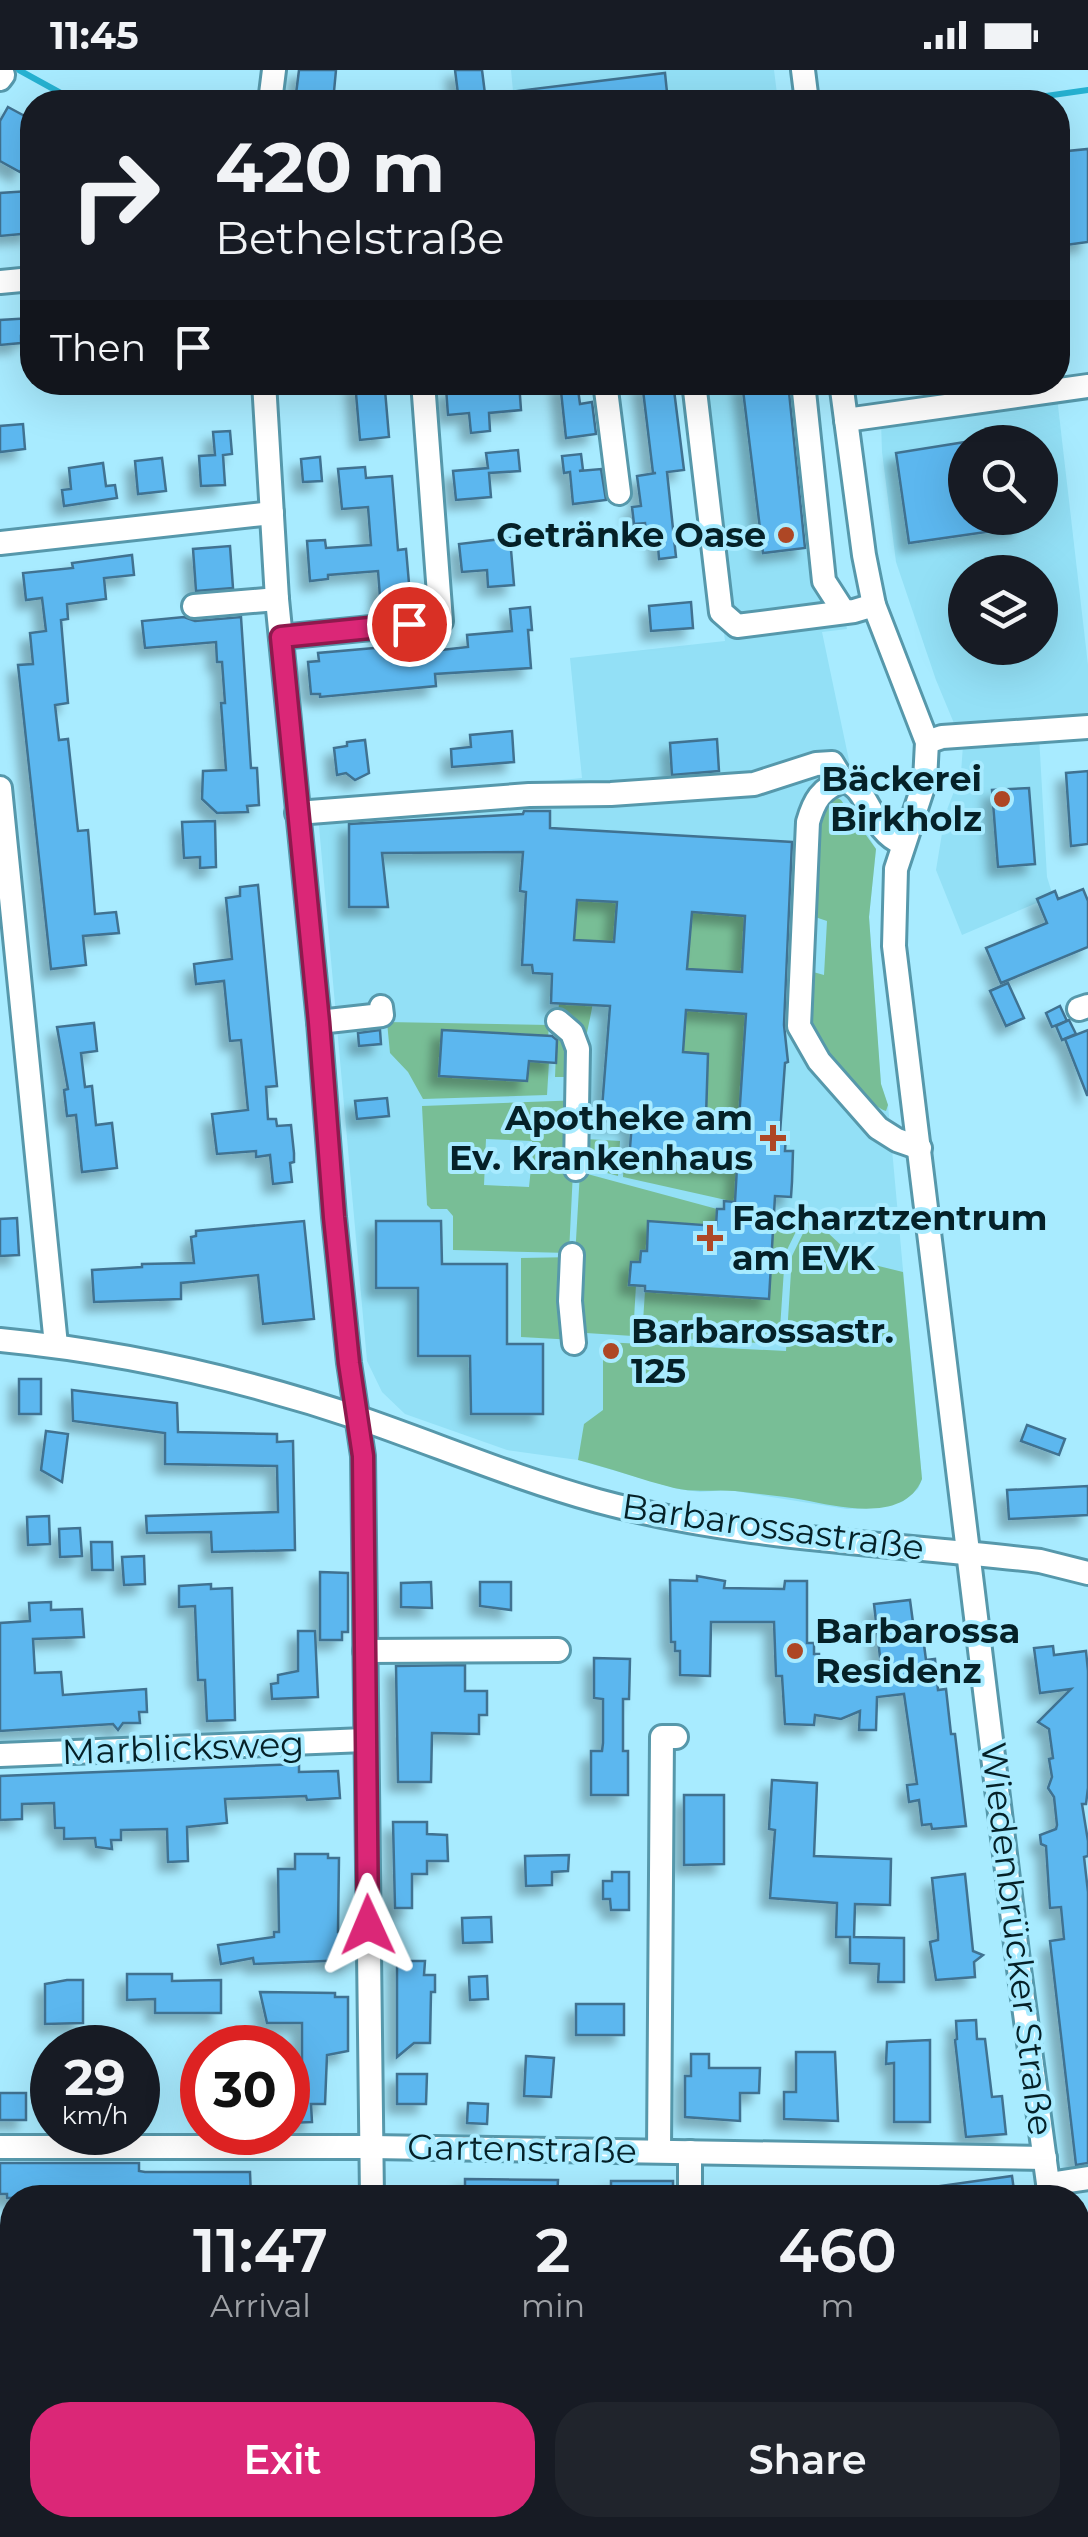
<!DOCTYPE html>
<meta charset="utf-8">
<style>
:root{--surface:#171b24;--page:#20242c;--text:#f1f3f6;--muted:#9ea1a6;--accent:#db2777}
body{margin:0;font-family:Montserrat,sans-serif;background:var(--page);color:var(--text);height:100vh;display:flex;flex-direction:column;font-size:38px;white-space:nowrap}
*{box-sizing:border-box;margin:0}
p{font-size:32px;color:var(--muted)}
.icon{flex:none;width:55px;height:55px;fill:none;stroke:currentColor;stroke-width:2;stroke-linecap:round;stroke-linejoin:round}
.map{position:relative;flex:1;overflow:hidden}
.details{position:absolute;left:0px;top:2115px;width:1090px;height:352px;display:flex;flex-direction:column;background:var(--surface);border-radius:40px 40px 0 0;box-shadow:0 10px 40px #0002}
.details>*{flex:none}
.guide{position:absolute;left:20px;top:20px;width:1050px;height:305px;border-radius:40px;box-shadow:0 10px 40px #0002;background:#171b24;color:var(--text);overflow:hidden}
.buttons{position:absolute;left:948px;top:355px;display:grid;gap:20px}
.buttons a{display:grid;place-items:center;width:110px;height:110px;border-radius:50%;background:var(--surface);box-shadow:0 10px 40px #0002;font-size:50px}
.speed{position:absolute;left:30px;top:1955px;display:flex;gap:20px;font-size:50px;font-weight:700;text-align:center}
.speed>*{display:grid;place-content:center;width:130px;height:130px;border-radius:50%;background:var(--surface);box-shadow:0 10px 40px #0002;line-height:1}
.speed small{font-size:25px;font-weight:400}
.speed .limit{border:15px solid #d22;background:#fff;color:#111}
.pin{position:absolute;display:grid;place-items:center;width:85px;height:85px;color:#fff;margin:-42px;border:5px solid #fff;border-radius:50%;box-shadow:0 2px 10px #0007}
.me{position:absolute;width:110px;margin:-55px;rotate:359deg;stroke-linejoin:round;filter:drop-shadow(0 0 8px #0008)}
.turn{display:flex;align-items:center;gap:35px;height:210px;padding:0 30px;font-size:45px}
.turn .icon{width:130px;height:130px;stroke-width:2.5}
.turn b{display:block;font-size:70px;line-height:85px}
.then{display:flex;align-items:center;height:95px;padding:0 30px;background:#0003;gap:20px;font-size:38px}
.eta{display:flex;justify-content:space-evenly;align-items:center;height:170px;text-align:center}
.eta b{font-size:60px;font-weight:600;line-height:70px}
.button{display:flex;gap:20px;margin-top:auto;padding:20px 30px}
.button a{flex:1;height:115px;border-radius:40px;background:var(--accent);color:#fff;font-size:40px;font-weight:600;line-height:115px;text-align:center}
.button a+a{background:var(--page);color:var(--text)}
.status{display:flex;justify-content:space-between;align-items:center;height:70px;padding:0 50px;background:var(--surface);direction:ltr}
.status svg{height:28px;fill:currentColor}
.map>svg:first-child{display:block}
.built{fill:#93e0f6;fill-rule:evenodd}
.green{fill:#78be96}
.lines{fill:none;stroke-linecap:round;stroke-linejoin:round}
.stream{stroke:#26b1d1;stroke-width:6}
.building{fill:#5bb7ef;stroke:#407291;stroke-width:2.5;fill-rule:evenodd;filter:url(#shadow)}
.minor-casing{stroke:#5698ab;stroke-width:28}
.minor{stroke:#fff;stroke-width:22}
.route-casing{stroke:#8e194d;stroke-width:25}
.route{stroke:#db2777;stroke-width:18}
.poi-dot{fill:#ae4725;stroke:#a8ebff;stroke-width:4}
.labels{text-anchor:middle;stroke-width:8;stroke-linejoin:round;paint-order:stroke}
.poi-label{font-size:35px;font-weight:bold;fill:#052128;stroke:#a8ebff;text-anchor:end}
.street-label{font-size:35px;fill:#052128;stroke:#a8ebff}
</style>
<div class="status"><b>11:45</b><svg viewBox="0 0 49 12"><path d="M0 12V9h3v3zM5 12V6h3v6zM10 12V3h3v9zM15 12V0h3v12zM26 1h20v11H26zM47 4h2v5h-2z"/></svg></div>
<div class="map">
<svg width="1088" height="2467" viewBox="0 0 1088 2467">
<defs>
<filter id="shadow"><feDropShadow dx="-9" dy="9" stdDeviation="5" flood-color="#0004"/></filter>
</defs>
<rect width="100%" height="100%" fill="#a8ebff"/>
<g class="built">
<polygon points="511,0 774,0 778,32 514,32"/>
<polygon points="694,313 812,313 834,495 847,559 822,562 863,757 876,779 869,847 879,989 881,1014 888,1035 922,1409 918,1419 902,1432 873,1438 847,1439 728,1420 700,1422 678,1419 578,1390 507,1380 405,1344 382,1322 367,1291 317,734 582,708 570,588 725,571"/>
<path d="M 1057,327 L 1088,595 L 1088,644 L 1038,648 L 1047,807 L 1053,826 L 962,865 L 936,800 L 945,745 L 961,703 L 963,675 L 936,610 L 896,492 L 882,382 L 881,352 ZM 965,372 L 1040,372 L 1040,448 L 965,448 ZM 965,502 L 1040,502 L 1040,578 L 965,578 Z"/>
</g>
<g class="green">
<path d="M 832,725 L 841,730 L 876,779 L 869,847 L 881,1014 L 888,1035 L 886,1041 C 865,1034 820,978 813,957 C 807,939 808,918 806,900 L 824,905 L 827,851 L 815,847 L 818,813 L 812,804 L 815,760 Z"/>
<polygon points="577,830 617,832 614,872 574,870"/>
<polygon points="692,842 745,846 742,902 687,899"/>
<path d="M 560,919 L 594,920 C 593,944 585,962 584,986 L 558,947 Z"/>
<polygon points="686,940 746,944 739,1049 706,1047 708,985 683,982"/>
<polygon points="387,952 549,955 547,983 530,964 443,960 439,1005 527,1011 529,991 549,992 547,1025 423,1029 408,1002 390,983"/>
<polygon points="557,957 562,960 573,1007 555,1007"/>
<polygon points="582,1030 579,1096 531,1092 532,1071 486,1069 484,1115 529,1117 531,1098 573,1101 569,1183 453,1180 453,1146 447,1139 431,1139 427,1135 422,1036"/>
<polygon points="586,1069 620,1071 618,1106 585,1097"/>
<polygon points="624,1090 737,1097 735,1132 623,1107"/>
<polygon points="580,1102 717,1139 716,1156 649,1152 647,1181 640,1192 631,1192 629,1215 636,1215 633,1266 586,1263 575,1270 521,1267 521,1188 575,1187"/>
<polygon points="789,1144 804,1145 785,1184 779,1274 642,1267 645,1221 769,1229 774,1154 788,1155"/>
<path d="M 811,1147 L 858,1191 L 903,1202 L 922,1409 C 905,1453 839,1437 804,1430 C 782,1426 758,1424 735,1421 C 715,1419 695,1423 674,1418 C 642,1410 610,1398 578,1390 L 584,1354 L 603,1340 L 603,1272 L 786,1281 L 792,1186 Z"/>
</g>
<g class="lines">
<g class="stream">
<polyline points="19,0 77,32"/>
<polyline points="1003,32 1088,20"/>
</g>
</g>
<g class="building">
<polygon points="299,0 336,0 333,32 295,32"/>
<polygon points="455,0 482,0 486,32 459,32"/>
<polygon points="665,3 668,32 510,32 509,22"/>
<polygon points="8,37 32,50 32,79 20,102 0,91 0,51"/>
<polygon points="1088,79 1088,172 1058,176 1058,82"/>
<polygon points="29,121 32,163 0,166 0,123"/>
<polygon points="32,248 32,266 21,266 21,273 0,275 0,250"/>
<polygon points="355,312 374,312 375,321 385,320 389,367 360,370"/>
<polygon points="479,312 519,312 521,340 489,343 490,361 471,363 469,343 448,345 446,318 480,316"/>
<polygon points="560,312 577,312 580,334 592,332 596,364 566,368"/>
<polygon points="642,312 673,312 684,400 667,402 676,487 659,489 657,463 646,464 645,453 634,454 632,437 641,436 637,406 656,403 653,403"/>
<polygon points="742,312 788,312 805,478 763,483"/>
<polygon points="23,354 25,379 0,382 0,356"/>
<polygon points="230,361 232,384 223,385 225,415 201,416 199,386 215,385 213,362"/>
<polygon points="965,372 965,448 1021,448 1021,457 909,473 896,383"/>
<polygon points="518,380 520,401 489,403 491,427 456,430 453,401 488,398 486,383"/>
<polygon points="581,384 583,400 579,401 601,399 606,430 573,434 570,402 564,403 562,386"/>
<polygon points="320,387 322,411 303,412 301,389"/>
<polygon points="162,388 166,421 138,424 135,391"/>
<polygon points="103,393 106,416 115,415 117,428 64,436 62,420 71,419 69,398"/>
<polygon points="365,397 366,408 392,406 398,480 406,479 410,525 380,527 378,501 328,505 328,509 310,511 307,471 325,470 326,478 371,475 368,437 342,439 338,399"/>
<polygon points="510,468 514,515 488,517 487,500 462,502 459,474"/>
<polygon points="230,476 233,518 196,521 193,479"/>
<polygon points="132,485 134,505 104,508 106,529 67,534 68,549 61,550 68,633 55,635 59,670 68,669 78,761 88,760 95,844 116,842 119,863 83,866 86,895 51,899 18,595 33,594 30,563 46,561 42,528 26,530 23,503 73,498 72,493"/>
<polygon points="691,532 693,558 651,561 649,536"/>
<polygon points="530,537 532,560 528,560 531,598 435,604 436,616 320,627 320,624 311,624 308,592 319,591 318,583 431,573 432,581 468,577 467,565 512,561 510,539"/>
<polygon points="184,547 195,551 241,547 251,698 257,698 259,735 247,736 248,742 217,743 202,729 203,701 226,700 221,633 225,633 222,592 217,592 216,572 145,578 142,551"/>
<polygon points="512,661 514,692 452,697 451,679 471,677 470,665"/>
<polygon points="717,669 719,701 672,705 670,673"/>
<polygon points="365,670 369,703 355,710 346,703 337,705 334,678 347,676 347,672"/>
<polygon points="1088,701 1088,774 1071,776 1066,703"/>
<polygon points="1029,718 1035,794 998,797 992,720"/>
<path d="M 524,741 L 550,741 L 550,758 L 792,772 L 784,955 L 788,992 L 785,993 L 780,1063 L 786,1063 L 785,1081 L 793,1081 L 792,1112 L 791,1127 L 775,1126 L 769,1229 L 645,1221 L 645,1216 L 629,1215 L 631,1192 L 640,1192 L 641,1181 L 647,1181 L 648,1151 L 716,1156 L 717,1139 L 724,1139 L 724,1131 L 735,1132 L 737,1097 L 629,1090 L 632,1053 L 601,1051 L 610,936 L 551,933 L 552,904 L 533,903 L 532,895 L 522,895 L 526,822 L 520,821 L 523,782 L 382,783 L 388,837 L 349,837 L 349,754 L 523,744 ZM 577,830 L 617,832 L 614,872 L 574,870 ZM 692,842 L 745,846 L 742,902 L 687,899 ZM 686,940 L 746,944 L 739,1049 L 706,1047 L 708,984 L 683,982 Z"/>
<polygon points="215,751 216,797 200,798 200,787 184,788 182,752"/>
<polygon points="258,815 277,1016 266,1017 268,1049 276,1049 277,1056 291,1055 294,1083 294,1092 290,1093 292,1112 273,1114 270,1085 256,1087 256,1081 217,1084 212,1044 248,1040 241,970 230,971 224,911 196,914 194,894 232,889 226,828 240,826 240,817"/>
<polygon points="1083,819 1088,831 1088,877 1001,913 986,878 1047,853 1037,829 1055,821 1058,829"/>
<polygon points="1008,913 1024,948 1006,956 990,921"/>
<polygon points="1060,936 1067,951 1052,957 1046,943"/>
<polygon points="1069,950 1076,964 1062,970 1056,956"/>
<polygon points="94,953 97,981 81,983 85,1017 92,1016 96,1055 112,1053 117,1098 82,1102 76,1045 67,1046 64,1020 68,1019 57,957"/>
<polygon points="380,960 381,974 359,976 358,963"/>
<polygon points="442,960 552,966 557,970 556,993 529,991 527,1011 439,1006"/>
<polygon points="1088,960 1088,1025 1087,1025 1065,969"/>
<polygon points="387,1028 389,1046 357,1049 355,1031"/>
<polygon points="17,1148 19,1185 0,1186 0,1149"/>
<polygon points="304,1151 314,1249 263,1254 258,1205 181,1213 181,1229 94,1232 92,1200 142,1197 142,1194 194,1193 191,1167 196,1166 196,1161"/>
<polygon points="376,1151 441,1151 442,1194 507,1194 507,1274 543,1274 543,1344 471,1344 470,1286 418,1286 418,1218 376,1218"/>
<rect x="19" y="1309" width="22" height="35"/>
<polygon points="72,1320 177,1333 178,1362 277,1364 277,1372 293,1371 295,1480 212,1482 211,1462 147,1463 146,1446 278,1442 277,1396 165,1394 165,1363 73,1351"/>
<polygon points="1027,1355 1065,1369 1059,1385 1021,1371"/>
<polygon points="46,1361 68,1364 62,1412 41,1400"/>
<polygon points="1088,1416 1088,1445 1009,1449 1007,1420"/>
<polygon points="49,1446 50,1474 28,1475 27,1447"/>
<polygon points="80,1458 82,1486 60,1487 59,1459"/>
<polygon points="91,1472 112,1472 113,1500 92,1500"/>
<polygon points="144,1486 145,1514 124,1515 122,1487"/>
<polygon points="320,1502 348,1503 348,1562 342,1562 342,1570 320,1570"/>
<polygon points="697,1506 725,1511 724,1518 784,1519 785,1511 807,1511 807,1573 814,1573 814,1584 819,1584 819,1605 859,1605 859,1596 881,1596 874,1534 910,1530 914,1560 922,1559 926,1590 935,1589 938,1620 946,1619 951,1664 955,1664 966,1756 932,1759 931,1754 922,1755 919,1730 909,1732 907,1715 917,1714 904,1624 877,1627 876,1660 859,1660 860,1641 841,1649 815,1645 814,1655 785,1654 782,1606 776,1606 774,1552 711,1552 710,1606 680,1605 680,1581 675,1581 675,1572 671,1572 670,1510 697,1511"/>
<polygon points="431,1512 432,1538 401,1537 401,1513"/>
<polygon points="480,1512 511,1512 511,1540 480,1536"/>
<polygon points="211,1514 211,1519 232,1518 235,1650 207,1651 205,1610 198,1610 195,1536 179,1537 179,1516"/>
<polygon points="51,1532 51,1540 82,1539 84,1567 33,1569 35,1603 61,1602 63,1625 146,1619 147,1642 139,1642 140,1653 123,1653 118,1660 113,1654 0,1661 0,1553 30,1551 29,1533"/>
<polygon points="298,1561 315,1561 318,1627 272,1629 271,1614 278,1613 278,1605 298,1601"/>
<polygon points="1053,1576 1054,1585 1086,1581 1088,1601 1088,1718 1086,1734 1082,1734 1088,1771 1088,1786 1084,1787 1088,1822 1088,2093 1076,2095 1050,1871 1064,1869 1061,1837 1050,1838 1046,1776 1041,1774 1040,1765 1056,1759 1057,1755 1054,1727 1048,1718 1052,1707 1049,1689 1053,1688 1049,1659 1038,1652 1071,1619 1040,1623 1034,1578"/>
<polygon points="594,1588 630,1589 629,1629 623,1629 623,1681 628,1681 628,1725 591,1725 591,1681 602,1681 603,1673 603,1629 594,1628"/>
<polygon points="465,1595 465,1621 487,1621 487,1645 479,1645 479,1664 432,1663 431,1712 398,1712 396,1596"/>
<polygon points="299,1694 299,1702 338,1701 340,1728 307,1730 306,1726 225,1729 227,1753 187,1757 188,1791 168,1792 167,1759 121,1760 121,1770 111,1770 112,1779 96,1777 95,1768 64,1769 64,1758 55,1758 54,1733 22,1734 22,1749 0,1750 0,1706"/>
<polygon points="772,1710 817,1713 814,1786 891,1789 890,1835 855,1834 854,1867 904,1868 904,1912 878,1912 879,1894 850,1893 850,1867 836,1867 837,1833 770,1828 775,1760 769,1759"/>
<polygon points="684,1725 724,1725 724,1794 684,1795"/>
<polygon points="393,1752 427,1752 427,1764 447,1765 448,1791 427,1791 427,1804 412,1804 412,1838 395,1838"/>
<polygon points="295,1784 328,1784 328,1788 339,1788 338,1862 348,1862 348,1890 254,1894 253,1888 221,1894 218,1875 274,1867 274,1862 279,1862 278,1799 295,1799"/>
<polygon points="569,1785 568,1801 552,1802 552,1815 526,1816 525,1786"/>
<polygon points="612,1802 629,1802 629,1840 611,1840 610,1829 603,1829 603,1811 612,1811"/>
<polygon points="965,1804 973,1881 983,1885 974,1892 975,1907 936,1910 930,1872 938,1870 938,1864 932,1808"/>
<polygon points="491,1847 492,1872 463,1873 462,1848"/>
<polygon points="397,1891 425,1891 424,1905 435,1905 435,1922 431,1922 430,1973 414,1973 397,1987"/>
<polygon points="127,1904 172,1904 172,1911 221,1910 221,1943 155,1943 155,1929 127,1930"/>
<polygon points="487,1906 488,1929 470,1930 469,1907"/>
<polygon points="67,1910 83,1910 83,1953 45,1954 45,1914"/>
<polygon points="260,1922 335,1923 335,1927 348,1927 348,1981 327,1985 325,2034 311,2034 312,2052 288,2053 288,2025 302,2024 302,1953 267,1953"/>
<rect x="576" y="1934" width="48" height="31"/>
<polygon points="976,1950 977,1969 985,1969 992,2027 1002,2026 1006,2064 966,2067 955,1970 957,1969 956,1951"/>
<polygon points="930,1970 930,2052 894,2052 894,1993 886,1994 887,1972"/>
<polygon points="796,1982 835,1982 838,2051 784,2049 784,2022 796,2022"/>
<polygon points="691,1984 709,1984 709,1998 760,1998 759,2023 740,2023 740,2051 685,2047 685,2006 691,2006"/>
<polygon points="526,1986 554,1988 551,2027 524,2026"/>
<polygon points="397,2004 427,2004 426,2034 397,2034"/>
<rect x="0" y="2023" width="26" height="27"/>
<polygon points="468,2033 488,2034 487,2054 467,2053"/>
<polygon points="0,2093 139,2093 139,2101 145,2102 250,2102 251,2128 163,2128 163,2121 132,2122 132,2128 110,2128 76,2126 76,2121 35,2120 35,2124 27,2124 27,2128 7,2128 7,2124 0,2124"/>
<polygon points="1012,2106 1015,2128 933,2128 933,2117"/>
<polygon points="465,2109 558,2110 557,2128 465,2128"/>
<rect x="611" y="2111" width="62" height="17"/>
</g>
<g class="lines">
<defs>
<g id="minor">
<polyline points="803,0 807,32"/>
<polyline points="0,9 3,5"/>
<polyline points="270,32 274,0"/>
<polyline points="0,212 32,209"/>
<polyline points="264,312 277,529 319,952 334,1147 349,1293 363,1386 372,2128"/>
<polyline points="605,312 619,423"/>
<polyline points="694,312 721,542 737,556 854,541 874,535"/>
<polyline points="803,312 824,511 844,542"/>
<polyline points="841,312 864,485 874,535 927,672 925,711 896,799 894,876 1019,1899 1050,2128"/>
<polyline points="846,350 1088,316"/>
<polyline points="0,473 272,443"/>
<polyline points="194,536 277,529"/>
<polyline points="281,567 441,551 423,312"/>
<polyline points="927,672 942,667 1088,657"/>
<path d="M 843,711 C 821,718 814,731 808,752 L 799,956 L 819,991 L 878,1058 L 897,1070 L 920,1078"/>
<polyline points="0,718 56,1275"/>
<path d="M 297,743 L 529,725 L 611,724 L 754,714 L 816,694 L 832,693 L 843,711 C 868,714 870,761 902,773"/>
<polyline points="1079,939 1088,936"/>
<polyline points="558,951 572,963 578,979 576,1099"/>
<polyline points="319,952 382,945 381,937"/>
<polyline points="572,1185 570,1231 574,1273"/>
<path d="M 0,1270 C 124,1282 244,1309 362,1349 C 440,1376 518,1409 598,1431 C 742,1470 892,1473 1040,1491 L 1088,1503"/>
<polyline points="365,1581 558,1580"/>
<polyline points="0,1685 365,1670"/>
<polyline points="0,2077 372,2077 1045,2088"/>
<polyline points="659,2081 662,1667 676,1667"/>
<polyline points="1049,2114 1088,2108"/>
<polyline points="690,2128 690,2082"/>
<polyline points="1078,2358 1088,2451"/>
<polyline points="235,2455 301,2466"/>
</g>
</defs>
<use href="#minor" class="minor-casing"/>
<use href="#minor" class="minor"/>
</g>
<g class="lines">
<defs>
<polyline id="route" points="368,1855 363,1386 349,1293 334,1147 319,952 281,567 409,554"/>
</defs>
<use href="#route" class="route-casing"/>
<use href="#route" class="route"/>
</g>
<g class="poi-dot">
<circle cx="786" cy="465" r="10"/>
<circle cx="1002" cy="729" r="10"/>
<path d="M768 1053h10v10h10v10h-10v10h-10v-10h-10v-10h10z"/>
<path d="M705 1153h10v10h10v10h-10v10h-10v-10h-10v-10h10z"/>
<circle cx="611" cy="1281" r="10"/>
<circle cx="795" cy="1581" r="10"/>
</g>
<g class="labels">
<g class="poi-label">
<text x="766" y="477">Getränke Oase</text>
<text x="982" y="721">Bäckerei<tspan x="982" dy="40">Birkholz</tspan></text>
<text x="753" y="1060">Apotheke am<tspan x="753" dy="40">Ev. Krankenhaus</tspan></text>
<text x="732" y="1160" text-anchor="start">Facharztzentrum<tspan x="732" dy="40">am EVK</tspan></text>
<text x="631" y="1273" text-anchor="start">Barbarossastr.<tspan x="631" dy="40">125</tspan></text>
<text x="815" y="1573" text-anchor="start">Barbarossa<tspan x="815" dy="40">Residenz</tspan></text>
</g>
<g class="street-label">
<text transform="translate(773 1457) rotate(8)" y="12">Barbarossastraße</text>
<text transform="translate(183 1678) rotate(-2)" y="12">Marblicksweg</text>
<text transform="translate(1017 1869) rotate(83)" y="12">Wiedenbrücker Straße</text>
<text transform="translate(522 2079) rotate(1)" y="12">Gartenstraße</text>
</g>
</g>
</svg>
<div class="buttons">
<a><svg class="icon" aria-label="search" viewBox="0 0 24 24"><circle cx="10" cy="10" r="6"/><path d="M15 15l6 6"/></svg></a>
<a><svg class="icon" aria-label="layers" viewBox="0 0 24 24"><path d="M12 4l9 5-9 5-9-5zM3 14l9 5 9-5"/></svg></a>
</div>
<div class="speed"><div>29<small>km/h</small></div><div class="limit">30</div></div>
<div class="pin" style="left:409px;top:554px;background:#d93025"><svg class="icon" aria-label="arrive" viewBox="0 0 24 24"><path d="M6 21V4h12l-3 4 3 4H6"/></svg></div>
<svg class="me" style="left:368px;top:1855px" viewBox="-20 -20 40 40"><path d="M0-17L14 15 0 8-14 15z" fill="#db2777" stroke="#fff" stroke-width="4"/></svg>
<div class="guide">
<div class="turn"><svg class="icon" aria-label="right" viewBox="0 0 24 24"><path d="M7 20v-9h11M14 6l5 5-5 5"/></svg><div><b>420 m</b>Bethelstraße</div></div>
<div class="then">Then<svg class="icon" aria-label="arrive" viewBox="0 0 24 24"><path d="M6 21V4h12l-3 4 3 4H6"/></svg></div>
</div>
<section class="details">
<div class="eta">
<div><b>11:47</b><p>Arrival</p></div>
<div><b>2</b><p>min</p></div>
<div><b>460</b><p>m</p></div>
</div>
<div class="button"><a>Exit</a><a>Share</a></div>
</section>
</div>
